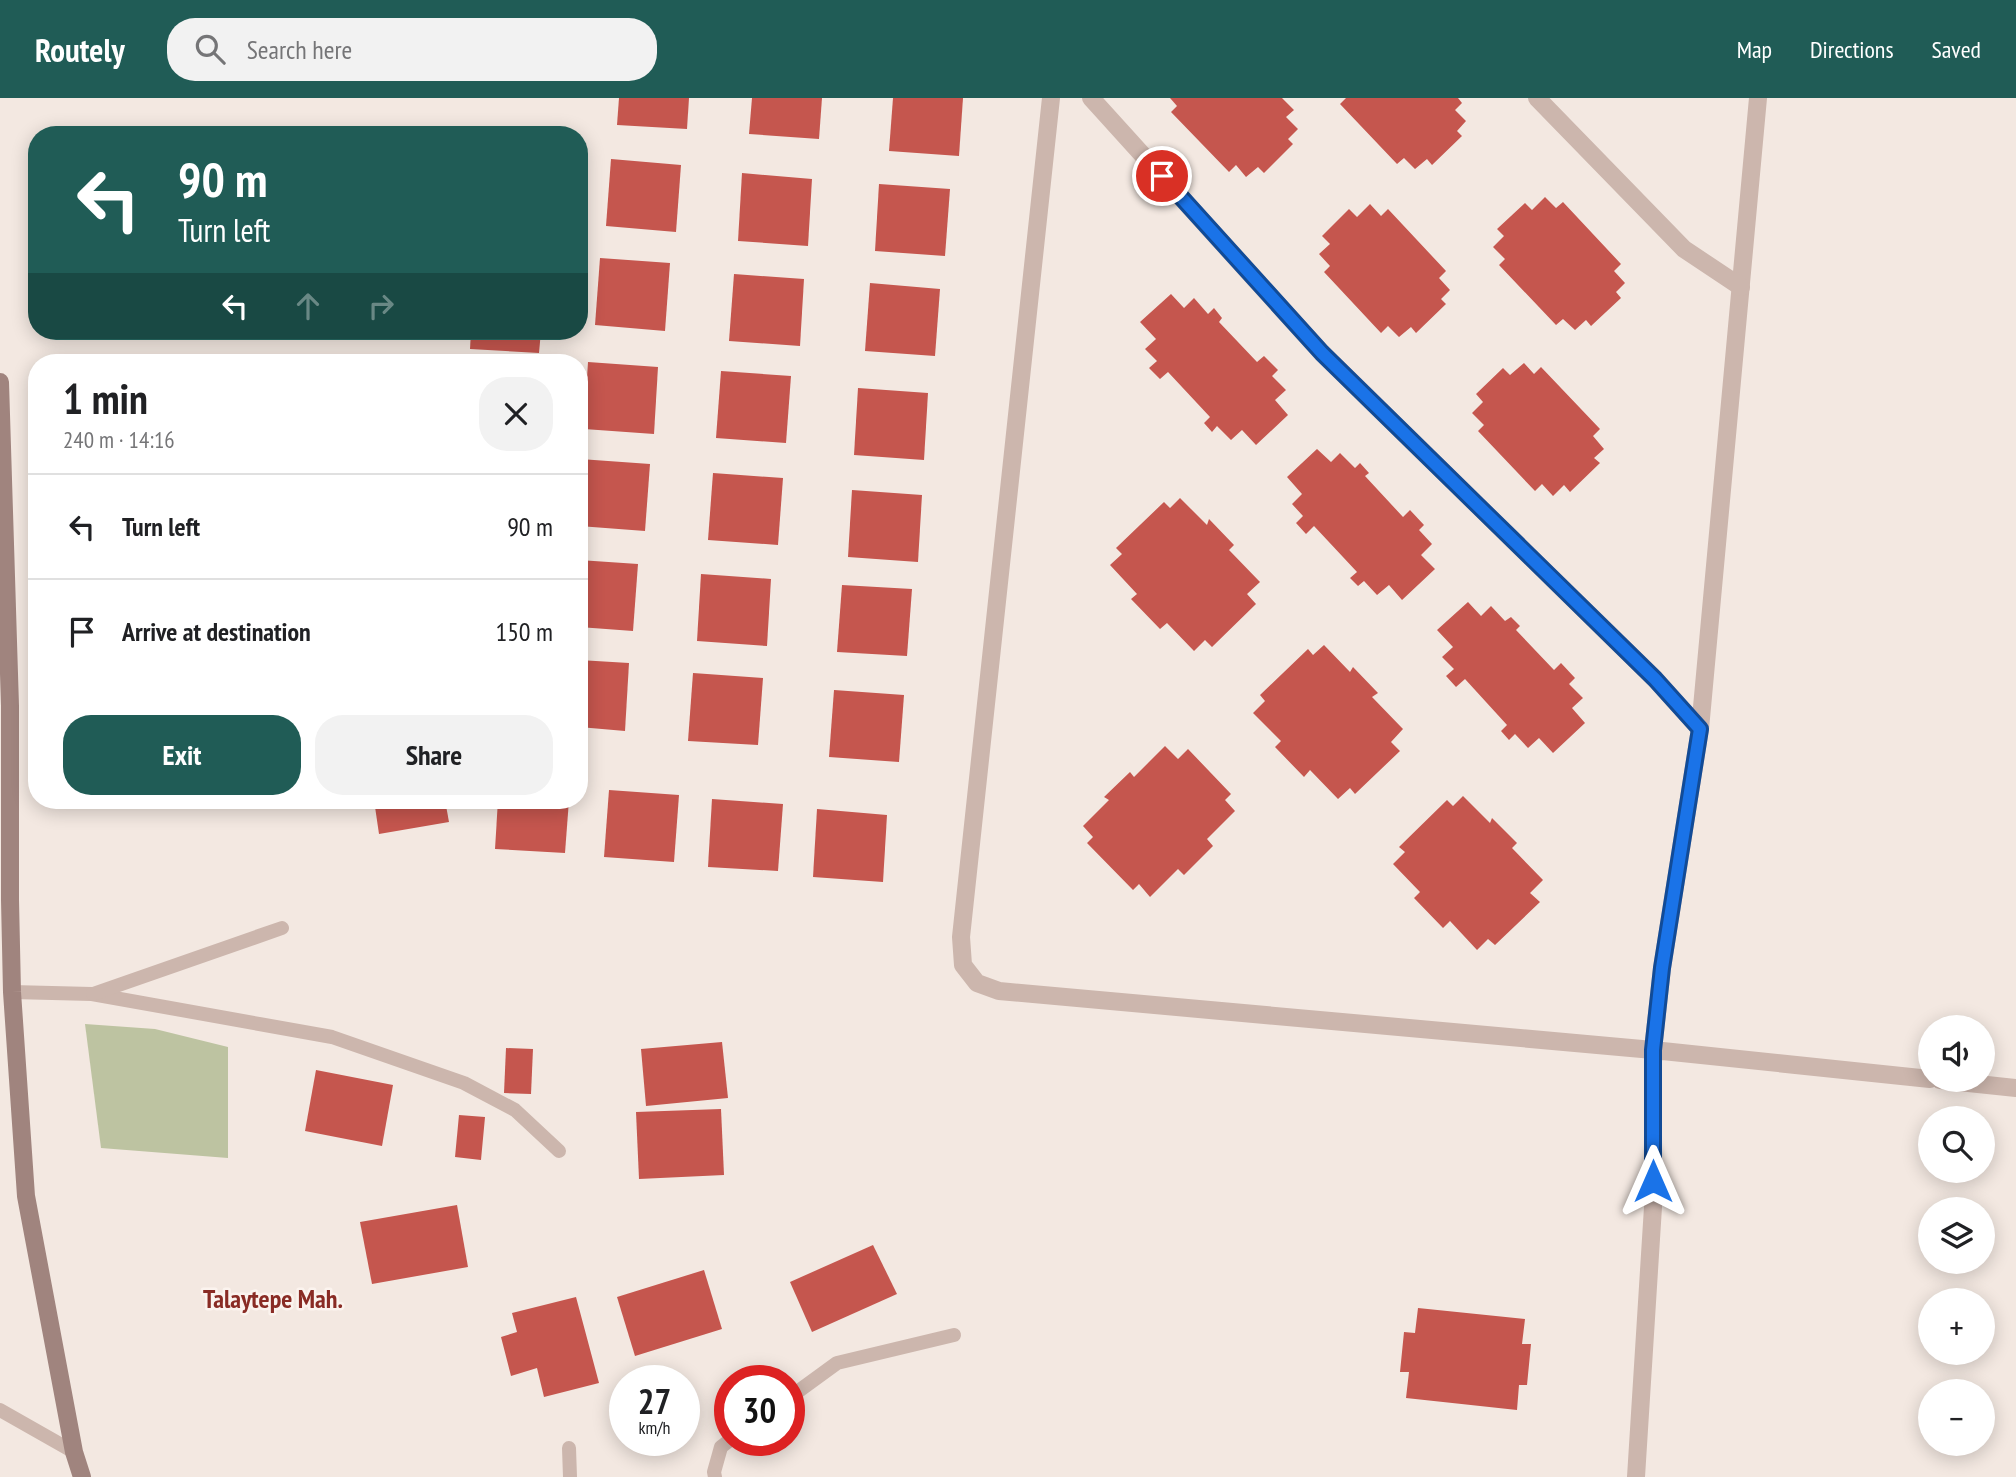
<!DOCTYPE html>
<meta charset="utf-8">
<style>
:root{--surface:#fff;--page:#f2f2f2;--text:#202124;--muted:#757577;--line:#e0e0e0;--accent:#205c56}
body{margin:0;font-family:"PT Sans Narrow",sans-serif;background:var(--page);color:var(--text);height:100vh;display:flex;flex-direction:column;font-size:26px;white-space:nowrap}
*{box-sizing:border-box;margin:0}
p{font-size:23px;color:var(--muted)}
.icon{flex:none;width:38px;height:38px;fill:none;stroke:currentColor;stroke-width:2;stroke-linecap:round;stroke-linejoin:round}
.map{position:relative;flex:1;overflow:hidden}
.side{position:absolute;left:28px;top:256px;width:560px;height:455px;display:flex;flex-direction:column;background:var(--surface);border-radius:28px;box-shadow:0 4px 18px #0003}
.side>*{flex:none}
.guide{position:absolute;left:28px;top:28px;width:560px;height:214px;border-radius:28px;box-shadow:0 4px 18px #0003;background:#205c56;color:#fff;overflow:hidden}
.tools{position:absolute;left:1918px;top:917px;display:grid;gap:14px}
.tools a{display:grid;place-items:center;width:77px;height:77px;border-radius:50%;background:var(--surface);box-shadow:0 4px 18px #0003;font-size:35px}
.speed{position:absolute;left:609px;top:1267px;display:flex;gap:14px;font-size:35px;font-weight:700;text-align:center}
.speed>*{display:grid;place-content:center;width:91px;height:91px;border-radius:50%;background:var(--surface);box-shadow:0 4px 18px #0003;line-height:1}
.speed small{font-size:18px;font-weight:400}
.speed .limit{border:10px solid #d22;background:#fff;color:#111}
.pin{position:absolute;display:grid;place-items:center;width:60px;height:60px;color:#fff;margin:-30px;border:4px solid #fff;border-radius:50%;box-shadow:0 2px 7px #0007}
.me{position:absolute;width:77px;margin:-38px;rotate:0deg;stroke-linejoin:round;filter:drop-shadow(0 0 5px #0008)}
.turn{display:flex;align-items:center;gap:24px;height:147px;padding:0 35px;font-size:32px}
.turn .icon{width:91px;height:91px;stroke-width:2.5}
.turn b{display:block;font-size:49px;line-height:60px}
.lanes{display:flex;align-items:center;height:66px;padding:0 35px;background:#0003;justify-content:center;gap:35px;direction:ltr}
.lanes .off{opacity:.35}
.round{display:grid;place-items:center;flex:none;width:74px;height:74px;border-radius:28px;background:var(--page)}
.headline{display:flex;align-items:center;justify-content:space-between;height:119px;padding:0 35px}
h1{font-size:42px;font-weight:700;line-height:52px}
.button{display:flex;gap:14px;margin-top:auto;padding:14px 35px}
.button a{flex:1;height:80px;border-radius:28px;background:var(--accent);color:#fff;font-size:28px;font-weight:700;line-height:80px;text-align:center}
.button a+a{background:var(--page);color:var(--text)}
ul{padding:0;list-style:none}
li{display:flex;align-items:center;gap:21px;height:105px;padding:0 35px;border-top:2px solid var(--line)}
li div{flex:1}
li b{display:block;font-size:26px}
li em{font-style:normal}
header{display:flex;align-items:center;gap:42px;box-sizing:border-box;height:98px;padding:0 35px;background:var(--accent);color:#fff}
header strong{font-size:33px}
nav{display:flex;gap:38px;margin-inline-start:auto;font-size:24px}
.search{width:490px;height:63px;background:var(--page);display:flex;align-items:center;gap:18px;box-sizing:border-box;padding:0 24px;border-radius:28px;color:var(--muted);font-size:26px}
.map>svg:first-child{display:block}
.green{fill:#bdc3a1}
.building{fill:#c5564e}
.lines{fill:none;stroke-linecap:round;stroke-linejoin:round}
.lane{stroke:#ccb6ad;stroke-width:14}
.street{stroke:#ccb6ad;stroke-width:18}
.secondary{stroke:#a0847e;stroke-width:18}
.route-casing{stroke:#114b97;stroke-width:18}
.route{stroke:#1a73e8;stroke-width:12}
.labels{text-anchor:middle;stroke-width:5;stroke-linejoin:round;paint-order:stroke}
.district-label{font-size:26px;font-weight:bold;fill:#892b24;stroke:#fbf3ee}
</style>
<header>
<strong>Routely</strong>
<div class="search"><svg class="icon" aria-label="search" viewBox="0 0 24 24"><circle cx="10" cy="10" r="6"/><path d="M15 15l6 6"/></svg>Search here</div>
<nav><a>Map</a><a>Directions</a><a>Saved</a></nav>
</header>
<div class="map">
<svg width="2016" height="1379" viewBox="0 0 2016 1379">
<rect width="100%" height="100%" fill="#f3e8e1"/>
<polygon class="green" points="85,926 155,931 228,949 228,1060 101,1050"/>
<g class="building">
<polygon points="619,0 689,0 687,31 617,27"/>
<polygon points="752,0 822,0 819,41 749,36"/>
<polygon points="893,0 963,0 959,58 889,53"/>
<polygon points="1170,0 1282,0 1294,12 1286,19 1298,31 1288,41 1293,46 1264,75 1258,69 1246,79 1236,67 1229,74 1171,14 1177,8"/>
<polygon points="1346,0 1458,0 1462,5 1455,12 1466,23 1457,33 1462,38 1432,67 1427,61 1415,71 1404,60 1397,66 1340,6"/>
<polygon points="611,61 681,67 676,134 606,128"/>
<polygon points="742,75 812,81 808,148 738,143"/>
<polygon points="879,86 950,91 945,158 875,153"/>
<polygon points="1545,99 1556,110 1563,104 1621,166 1614,173 1625,185 1616,194 1621,200 1591,228 1586,222 1575,232 1563,221 1556,227 1499,167 1505,161 1493,149 1504,138 1497,131 1525,105 1532,112"/>
<polygon points="1370,106 1381,118 1388,111 1446,173 1439,180 1450,192 1441,201 1446,206 1416,235 1411,229 1399,239 1388,228 1381,235 1324,174 1330,168 1319,156 1330,146 1322,138 1349,111 1357,119"/>
<polygon points="600,160 670,165 665,233 595,227"/>
<polygon points="734,176 804,181 800,248 729,243"/>
<polygon points="870,185 940,191 935,258 865,253"/>
<polygon points="1171,196 1184,210 1194,200 1208,216 1214,210 1222,220 1219,224 1257,264 1264,258 1278,272 1272,278 1286,292 1275,302 1288,317 1256,347 1242,332 1231,342 1217,328 1212,334 1204,325 1210,319 1168,274 1160,281 1149,270 1157,263 1145,251 1156,241 1140,224"/>
<polygon points="302,233 333,233 333,234 304,241"/>
<polygon points="471,233 541,233 539,255 470,251"/>
<polygon points="588,264 658,269 654,336 584,331"/>
<polygon points="1524,265 1534,276 1541,269 1600,331 1593,338 1604,351 1594,360 1600,365 1570,394 1564,387 1553,398 1542,386 1535,393 1478,333 1484,327 1472,315 1483,304 1476,296 1503,270 1510,277"/>
<polygon points="721,273 791,278 786,345 716,340"/>
<polygon points="858,290 928,295 924,362 854,357"/>
<polygon points="1317,351 1331,364 1340,355 1355,370 1360,365 1369,375 1365,378 1403,419 1410,412 1424,427 1419,432 1432,446 1421,457 1435,471 1402,502 1389,487 1377,497 1364,483 1358,488 1350,480 1357,474 1314,428 1306,436 1296,425 1303,418 1292,406 1302,396 1287,379"/>
<polygon points="580,361 650,366 645,433 579,428"/>
<polygon points="713,375 783,380 778,447 708,442"/>
<polygon points="852,392 922,397 918,464 848,459"/>
<polygon points="1180,400 1207,427 1209,421 1234,447 1229,452 1260,484 1247,496 1256,506 1212,549 1205,542 1194,553 1167,525 1160,531 1131,501 1137,496 1110,467 1122,456 1116,450 1164,404 1170,410"/>
<polygon points="579,462 638,466 633,533 579,529"/>
<polygon points="701,476 771,481 767,548 697,543"/>
<polygon points="842,487 912,491 907,558 837,554"/>
<polygon points="1468,504 1481,518 1491,508 1505,523 1511,519 1520,528 1516,532 1554,572 1561,565 1575,580 1569,586 1583,600 1572,610 1585,625 1553,655 1539,640 1528,650 1515,636 1509,642 1501,633 1507,627 1465,581 1456,589 1446,578 1454,571 1442,559 1453,549 1437,532"/>
<polygon points="1324,547 1350,574 1353,569 1378,595 1372,599 1403,631 1391,644 1400,653 1355,696 1350,690 1338,701 1310,672 1304,679 1275,649 1281,643 1253,615 1265,603 1260,597 1308,551 1313,557"/>
<polygon points="579,562 629,565 625,633 579,629"/>
<polygon points="693,575 763,580 758,647 688,643"/>
<polygon points="834,592 904,597 899,664 829,659"/>
<polygon points="1165,648 1178,661 1188,651 1231,696 1225,702 1235,713 1207,741 1213,748 1184,777 1178,771 1150,799 1139,786 1133,792 1087,745 1093,739 1083,728 1109,702 1104,699 1130,674 1134,679"/>
<polygon points="609,692 679,697 674,764 604,759"/>
<polygon points="1463,698 1490,725 1492,720 1517,745 1512,750 1543,782 1530,795 1540,804 1495,847 1488,841 1477,852 1450,823 1443,830 1414,800 1420,794 1393,766 1405,754 1399,749 1447,702 1453,708"/>
<polygon points="712,701 783,706 778,773 708,769"/>
<polygon points="374,702 445,702 449,724 379,736"/>
<polygon points="498,702 569,702 565,755 495,751"/>
<polygon points="817,711 887,717 883,784 813,779"/>
<polygon points="722,944 728,1000 646,1008 641,951"/>
<polygon points="506,950 533,951 531,996 504,995"/>
<polygon points="316,972 393,987 382,1048 305,1033"/>
<polygon points="721,1011 724,1077 639,1081 636,1014"/>
<polygon points="459,1017 485,1019 481,1062 455,1059"/>
<polygon points="457,1107 468,1169 372,1186 360,1124"/>
<polygon points="873,1147 897,1196 812,1234 790,1184"/>
<polygon points="704,1172 722,1231 635,1258 617,1199"/>
<polygon points="576,1199 599,1285 544,1299 537,1270 511,1278 501,1239 517,1234 512,1215"/>
<polygon points="1418,1210 1525,1221 1522,1246 1531,1246 1527,1287 1519,1287 1517,1312 1406,1300 1409,1274 1400,1274 1404,1234 1415,1235"/>
</g>
<g class="lines">
<g class="lane">
<polyline points="12,894 92,896 332,939 464,985 515,1012 559,1053"/>
<polyline points="93,896 282,830"/>
<polyline points="789,1300 837,1265 954,1237"/>
<polyline points="0,1312 74,1354"/>
<polyline points="569,1350 570,1379"/>
<polyline points="715,1379 714,1374 721,1349 730,1342"/>
</g>
<g class="street">
<polyline points="1051,0 961,839 963,867 977,885 999,893 1653,952 1662,870 1700,631 1758,0"/>
<polyline points="1091,0 1322,255 1655,581 1700,631"/>
<polyline points="1537,0 1684,151 1741,189"/>
<polyline points="1940,982 2016,990"/>
<polyline points="1636,1379 1653,1109 1653,952 1930,981"/>
</g>
<polyline class="secondary" points="0,284 10,608 10,802 12,894 26,1098 74,1354 82,1379"/>
</g>
<g class="lines">
<defs>
<polyline id="route" points="1162,78 1322,255 1655,581 1700,631 1662,870 1653,952 1653,1083"/>
</defs>
<use href="#route" class="route-casing"/>
<use href="#route" class="route"/>
</g>
<g class="labels">
<g class="district-label">
<text x="273" y="1210">Talaytepe Mah.</text>
</g>
</g>
</svg>
<div class="tools">
<a><svg class="icon" aria-label="sound" viewBox="0 0 24 24"><path d="M4 9h4l5-4v14l-5-4H4zM17 9q2 3 0 6"/></svg></a>
<a><svg class="icon" aria-label="search" viewBox="0 0 24 24"><circle cx="10" cy="10" r="6"/><path d="M15 15l6 6"/></svg></a>
<a><svg class="icon" aria-label="layers" viewBox="0 0 24 24"><path d="M12 4l9 5-9 5-9-5zM3 14l9 5 9-5"/></svg></a>
<a>+</a>
<a>−</a>
</div>
<div class="speed"><div>27<small>km/h</small></div><div class="limit">30</div></div>
<div class="pin" style="left:1162px;top:78px;background:#d93025"><svg class="icon" aria-label="arrive" viewBox="0 0 24 24"><path d="M6 21V4h12l-3 4 3 4H6"/></svg></div>
<svg class="me" style="left:1653px;top:1083px" viewBox="-20 -20 40 40"><path d="M0-17L14 15 0 8-14 15z" fill="#1a73e8" stroke="#fff" stroke-width="4"/></svg>
<div class="guide">
<div class="turn"><svg class="icon" aria-label="left" viewBox="0 0 24 24"><path d="M17 20v-9H6M10 6l-5 5 5 5"/></svg><div><b>90 m</b>Turn left</div></div>
<div class="lanes"><svg class="icon" aria-label="left" viewBox="0 0 24 24"><path d="M17 20v-9H6M10 6l-5 5 5 5"/></svg><svg class="icon off" aria-label="ahead" viewBox="0 0 24 24"><path d="M12 20V5M6 11l6-6 6 6"/></svg><svg class="icon off" aria-label="right" viewBox="0 0 24 24"><path d="M7 20v-9h11M14 6l5 5-5 5"/></svg></div>
</div>
<section class="side">
<div class="headline"><div><h1>1 min</h1><p>240 m · 14:16</p></div><a class="round"><svg class="icon" aria-label="close" viewBox="0 0 24 24"><path d="M6 6l12 12M18 6L6 18"/></svg></a></div>
<ul>
<li><svg class="icon" aria-label="left" viewBox="0 0 24 24"><path d="M17 20v-9H6M10 6l-5 5 5 5"/></svg><div><b>Turn left</b></div><em>90 m</em></li>
<li><svg class="icon" aria-label="arrive" viewBox="0 0 24 24"><path d="M6 21V4h12l-3 4 3 4H6"/></svg><div><b>Arrive at destination</b></div><em>150 m</em></li>
</ul>
<div class="button"><a>Exit</a><a>Share</a></div>
</section>
</div>
